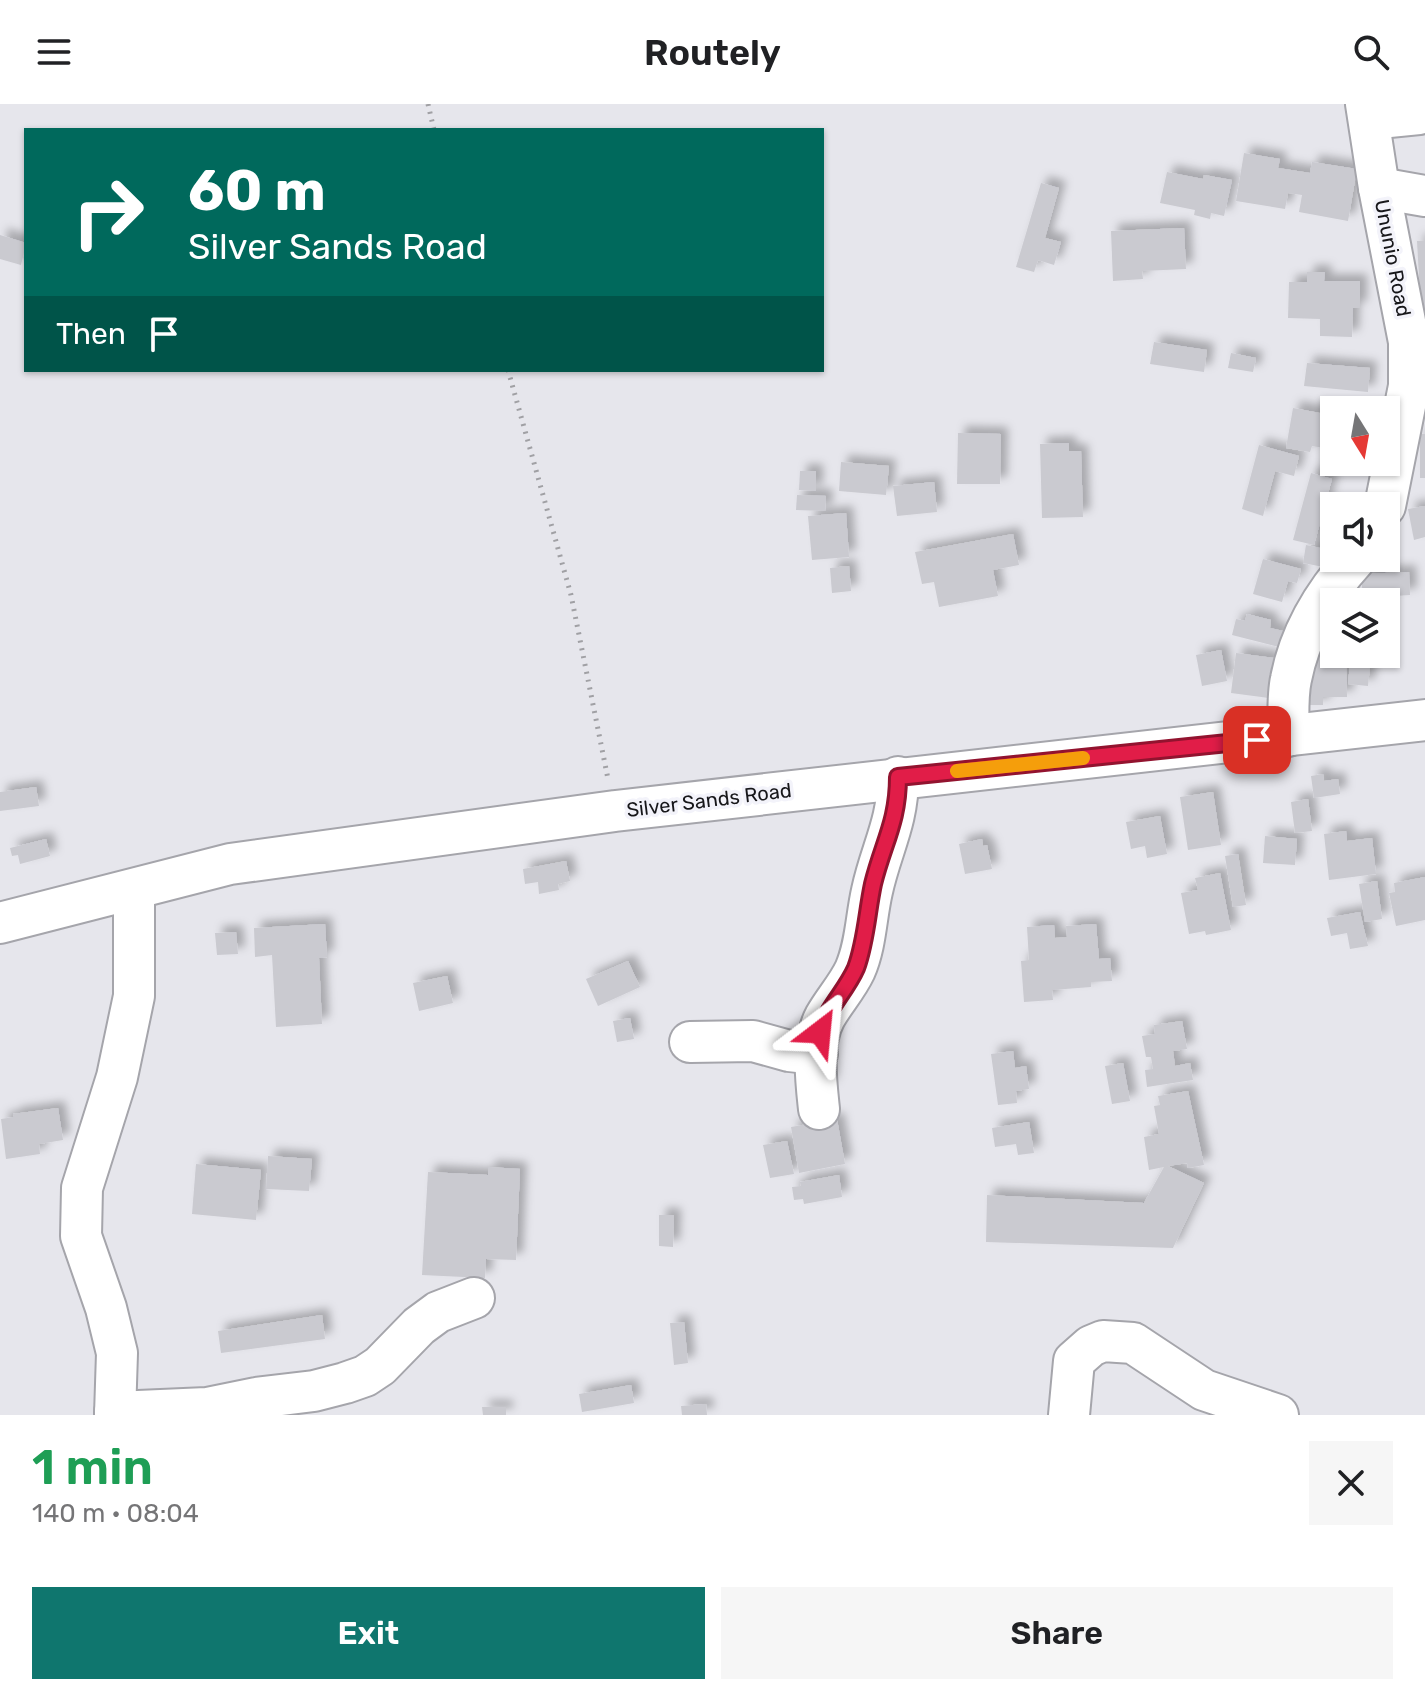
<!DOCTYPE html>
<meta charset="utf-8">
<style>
:root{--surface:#fff;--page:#f6f6f6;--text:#202124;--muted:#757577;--accent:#0f766e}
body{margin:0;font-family:Rubik,sans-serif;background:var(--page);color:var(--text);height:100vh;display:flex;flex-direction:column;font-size:30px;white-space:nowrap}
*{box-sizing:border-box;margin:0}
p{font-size:26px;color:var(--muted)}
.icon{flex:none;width:44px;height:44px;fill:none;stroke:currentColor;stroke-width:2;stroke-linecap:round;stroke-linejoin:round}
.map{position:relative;height:1311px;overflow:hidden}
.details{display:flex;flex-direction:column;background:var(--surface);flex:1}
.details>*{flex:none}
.guide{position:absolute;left:24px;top:24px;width:800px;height:244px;border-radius:0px;box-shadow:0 2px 6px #0004;background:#00695c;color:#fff;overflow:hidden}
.needle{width:52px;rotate:169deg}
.fabs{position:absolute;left:1320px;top:292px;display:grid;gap:16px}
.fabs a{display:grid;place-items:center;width:80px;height:80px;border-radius:0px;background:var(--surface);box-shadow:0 2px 6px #0004;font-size:40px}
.pin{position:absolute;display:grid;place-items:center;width:68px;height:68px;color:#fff;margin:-34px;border-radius:16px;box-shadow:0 4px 12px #0006}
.me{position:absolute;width:88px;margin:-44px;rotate:29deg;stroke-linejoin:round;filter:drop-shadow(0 0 6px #0008)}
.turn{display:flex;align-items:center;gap:28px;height:168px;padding:0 32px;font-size:36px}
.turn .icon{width:104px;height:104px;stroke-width:2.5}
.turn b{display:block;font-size:56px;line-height:68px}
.then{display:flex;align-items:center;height:76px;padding:0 32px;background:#0003;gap:16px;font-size:30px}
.round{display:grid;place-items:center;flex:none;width:84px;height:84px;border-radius:0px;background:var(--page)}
.summary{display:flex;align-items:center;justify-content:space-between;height:136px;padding:0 32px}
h1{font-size:48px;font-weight:600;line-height:60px;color:#1e9e55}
.button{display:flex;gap:16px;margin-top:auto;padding:16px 32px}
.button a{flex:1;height:92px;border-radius:0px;background:var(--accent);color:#fff;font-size:32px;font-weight:600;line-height:92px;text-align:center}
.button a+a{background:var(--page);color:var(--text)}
header{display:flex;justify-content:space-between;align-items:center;height:104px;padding:0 32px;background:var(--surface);font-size:36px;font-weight:600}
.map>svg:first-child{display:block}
.building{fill:#cacad0;filter:url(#shadow)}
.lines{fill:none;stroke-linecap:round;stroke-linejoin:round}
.minor-casing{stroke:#a5a5ab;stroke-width:44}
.path{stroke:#a0a0a4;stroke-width:5;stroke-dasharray:2 6;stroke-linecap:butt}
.minor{stroke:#fff;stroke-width:40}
.route-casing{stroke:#92132f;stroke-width:20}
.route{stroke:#e11d48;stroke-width:14}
.slow{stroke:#f59e0b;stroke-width:14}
.labels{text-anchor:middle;stroke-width:7;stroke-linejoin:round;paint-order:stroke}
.street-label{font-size:20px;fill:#17171a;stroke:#f3f3fa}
</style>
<header><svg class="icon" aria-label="menu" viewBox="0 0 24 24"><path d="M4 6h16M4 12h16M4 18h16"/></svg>Routely<svg class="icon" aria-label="search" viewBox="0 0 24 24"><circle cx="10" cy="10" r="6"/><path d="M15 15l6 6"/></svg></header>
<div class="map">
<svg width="1425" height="1311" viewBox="0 0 1425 1311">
<defs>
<filter id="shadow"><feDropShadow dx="7" dy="-7" stdDeviation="4" flood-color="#0004"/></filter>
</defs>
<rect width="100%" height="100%" fill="#e6e6ec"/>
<g class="building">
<polygon points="1244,49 1280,55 1278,64 1310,69 1312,58 1357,65 1348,117 1299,108 1302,91 1288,89 1285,105 1236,97"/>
<polygon points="1167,68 1203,75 1204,71 1232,76 1224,112 1211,109 1210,115 1194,111 1195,106 1160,99"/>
<polygon points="1041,79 1059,84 1045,134 1061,138 1054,161 1038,156 1034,168 1016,163"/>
<polygon points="1184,124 1186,165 1142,167 1143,175 1113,177 1111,127"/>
<polygon points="0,131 26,139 21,161 0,155"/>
<polygon points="1417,137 1425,137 1425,209 1421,209"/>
<polygon points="1307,168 1325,168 1324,177 1360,177 1360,204 1353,204 1352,233 1320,232 1320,215 1288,214 1289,178 1307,178"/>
<polygon points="1154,238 1207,246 1204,268 1150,260"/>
<polygon points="1231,249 1256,254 1253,268 1228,264"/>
<polygon points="1307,259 1370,264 1368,288 1304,282"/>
<polygon points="1293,304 1325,310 1324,316 1334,317 1334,355 1322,354 1324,344 1312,342 1310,348 1286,344"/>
<polygon points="958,329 1001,330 1000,380 957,380"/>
<rect x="1420" y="330" width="5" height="44"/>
<polygon points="1069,339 1069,347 1081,347 1083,413 1042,414 1040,340"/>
<polygon points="1259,341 1299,352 1294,372 1275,367 1263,412 1242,405"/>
<polygon points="841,358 889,362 886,391 839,387"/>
<polygon points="800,367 816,367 816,387 799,386"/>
<polygon points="1311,369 1332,375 1314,441 1293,436"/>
<polygon points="934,378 937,408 897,412 893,382"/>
<polygon points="797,391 826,392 825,407 796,406"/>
<polygon points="1425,402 1425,433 1414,436 1408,405"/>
<polygon points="1333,403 1334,403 1334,439 1324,436"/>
<polygon points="846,409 849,453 812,456 808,412"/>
<polygon points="1013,430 1019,461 993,466 998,492 939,503 934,478 922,480 915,448"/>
<polygon points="1306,441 1334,447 1334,465 1303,459"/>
<polygon points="1263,455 1301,465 1297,479 1288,477 1282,498 1253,490"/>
<polygon points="849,462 851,487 832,489 830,464"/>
<polygon points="1409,468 1410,491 1363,494 1361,470"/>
<polygon points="1247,510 1271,516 1270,524 1283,527 1279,543 1232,531 1236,515 1245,517"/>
<polygon points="1334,534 1334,550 1346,550 1347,593 1323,593 1323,601 1299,601 1315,535"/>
<polygon points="1221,546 1227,577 1202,582 1196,551"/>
<polygon points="1236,549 1274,554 1269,594 1231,589"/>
<polygon points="1351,550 1371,550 1368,582 1348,580"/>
<polygon points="1323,670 1324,677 1338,675 1340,690 1314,694 1311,672"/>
<polygon points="36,683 39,702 0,707 0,688"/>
<polygon points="1213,688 1221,741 1188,746 1180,693"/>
<polygon points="1308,695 1312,727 1295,729 1291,698"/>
<polygon points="1160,712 1167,750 1147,754 1145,742 1131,745 1126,718"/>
<polygon points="1346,727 1347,737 1372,734 1376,770 1329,776 1324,730"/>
<polygon points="1265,732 1297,735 1295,761 1263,759"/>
<polygon points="46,735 50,752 20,760 18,751 12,752 10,744"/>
<polygon points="982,735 983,742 987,741 992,765 965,770 959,740"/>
<polygon points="1238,750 1246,801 1233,803 1225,752"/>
<polygon points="566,757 570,777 558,780 559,786 539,790 538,778 525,780 523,765"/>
<polygon points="1220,769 1231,826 1206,831 1205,827 1189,830 1181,789 1198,786 1195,774"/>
<polygon points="1425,773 1425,816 1396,822 1389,789 1395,788 1394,779"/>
<polygon points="1377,777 1382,815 1365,818 1359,780"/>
<polygon points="1360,808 1368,842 1350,845 1347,829 1331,832 1327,814"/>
<polygon points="325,820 327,853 319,854 322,920 276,923 272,851 255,853 254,824"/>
<polygon points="1096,820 1099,855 1110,854 1112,877 1091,878 1091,883 1052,886 1053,896 1024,898 1021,857 1029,856 1027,823 1054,821 1055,834 1067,833 1066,822"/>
<polygon points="236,828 238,850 217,851 215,829"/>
<polygon points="628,857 640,883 598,902 586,875"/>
<polygon points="447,872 453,899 419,907 413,879"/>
<polygon points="630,914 634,935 617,938 613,917"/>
<polygon points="1182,917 1187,945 1173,947 1175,962 1190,959 1193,976 1147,983 1145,966 1153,965 1151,953 1146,953 1142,932 1155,930 1154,921"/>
<polygon points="1013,947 1015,964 1026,962 1029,985 1016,987 1017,999 998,1001 991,950"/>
<polygon points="1123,959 1130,997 1112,1000 1105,962"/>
<polygon points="1188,987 1204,1061 1188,1064 1187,1059 1168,1062 1204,1079 1173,1144 986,1138 987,1091 1144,1099 1164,1063 1149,1066 1144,1033 1159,1030 1154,1002 1160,1001 1158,992"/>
<polygon points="58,1004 63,1036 39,1040 40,1050 6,1055 1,1015 14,1013 13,1010"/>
<polygon points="837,1015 845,1060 799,1069 791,1023"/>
<polygon points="1029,1018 1034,1049 1018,1051 1016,1040 995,1043 992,1024"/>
<polygon points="787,1037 794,1070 770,1074 763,1041"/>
<polygon points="268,1052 312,1055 309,1087 266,1085"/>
<polygon points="196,1060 261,1066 256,1116 192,1110"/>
<polygon points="488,1063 520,1065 516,1156 486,1155 485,1174 422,1171 428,1068 488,1071"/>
<polygon points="839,1071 842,1093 804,1100 803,1095 794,1096 792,1083 801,1082 800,1078"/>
<polygon points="659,1111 674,1111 673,1143 659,1142"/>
<polygon points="322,1211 325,1235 221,1249 218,1227"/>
<polygon points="684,1218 688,1259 674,1261 670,1219"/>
<polygon points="631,1281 634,1299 582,1308 579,1290"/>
<polygon points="706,1300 707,1311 682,1311 681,1302"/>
<polygon points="482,1303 506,1303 506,1311 483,1311"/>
</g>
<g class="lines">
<defs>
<g id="minor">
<polyline points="1366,0 1379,84 1409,238 1409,282 1385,402"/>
<polyline points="1369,15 1419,10 1425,7"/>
<polyline points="1379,84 1425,92"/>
<path d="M 1288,632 C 1289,614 1287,593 1291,575 C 1300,528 1324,489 1356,454"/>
<polyline points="0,819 230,760 615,707 1425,616"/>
<polyline points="690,938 753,937 789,947 817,950"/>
<path d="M 819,1005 C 816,977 811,939 825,913 C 834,897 847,883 855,866 C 866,841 866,813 872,787 C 881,745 898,719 898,673"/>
<polyline points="115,1308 207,1304 256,1294 314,1287 345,1279 365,1272 380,1262 419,1222 438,1208 474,1194"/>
<polyline points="115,1311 117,1249 106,1204 81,1132 82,1084 117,973 134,892 134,787"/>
<polyline points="1069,1311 1074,1257 1091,1242 1103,1237 1133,1239 1204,1286 1278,1311"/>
</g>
</defs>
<use href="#minor" class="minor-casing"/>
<g class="path">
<polyline points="428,0 434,26"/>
<polyline points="508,266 571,491 608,675"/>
</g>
<use href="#minor" class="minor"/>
</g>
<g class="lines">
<defs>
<path id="route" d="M 820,928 C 827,904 846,887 856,864 C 866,837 867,808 873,780 C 883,739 898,718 898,673 L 1257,636"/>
</defs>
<use href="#route" class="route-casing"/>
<use href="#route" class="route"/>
<polyline class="slow" points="957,667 1083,654"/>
</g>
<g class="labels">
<g class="street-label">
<text transform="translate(1393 154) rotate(79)" y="7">Ununio Road</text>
<text transform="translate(709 696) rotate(-7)" y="7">Silver Sands Road</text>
</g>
</g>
</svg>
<div class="fabs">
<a><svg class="needle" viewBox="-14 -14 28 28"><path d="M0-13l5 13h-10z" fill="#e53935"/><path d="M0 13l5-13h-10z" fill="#757577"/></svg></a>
<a><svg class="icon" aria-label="sound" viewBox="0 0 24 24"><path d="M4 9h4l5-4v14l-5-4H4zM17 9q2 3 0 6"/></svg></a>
<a><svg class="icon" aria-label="layers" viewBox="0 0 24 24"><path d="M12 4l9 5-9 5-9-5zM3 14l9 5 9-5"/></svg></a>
</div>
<div class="pin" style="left:1257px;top:636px;background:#d93025"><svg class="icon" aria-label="arrive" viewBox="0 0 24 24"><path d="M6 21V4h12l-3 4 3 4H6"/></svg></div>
<svg class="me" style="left:820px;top:928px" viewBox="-20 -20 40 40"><path d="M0-17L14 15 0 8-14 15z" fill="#e11d48" stroke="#fff" stroke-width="4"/></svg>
<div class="guide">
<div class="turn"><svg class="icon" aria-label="right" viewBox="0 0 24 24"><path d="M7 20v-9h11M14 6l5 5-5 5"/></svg><div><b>60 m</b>Silver Sands Road</div></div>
<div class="then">Then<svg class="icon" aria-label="arrive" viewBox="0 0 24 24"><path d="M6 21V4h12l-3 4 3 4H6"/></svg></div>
</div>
</div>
<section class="details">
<div class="summary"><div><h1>1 min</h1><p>140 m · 08:04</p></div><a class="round"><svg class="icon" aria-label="close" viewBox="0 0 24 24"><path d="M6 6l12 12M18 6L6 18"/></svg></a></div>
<div class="button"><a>Exit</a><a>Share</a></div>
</section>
